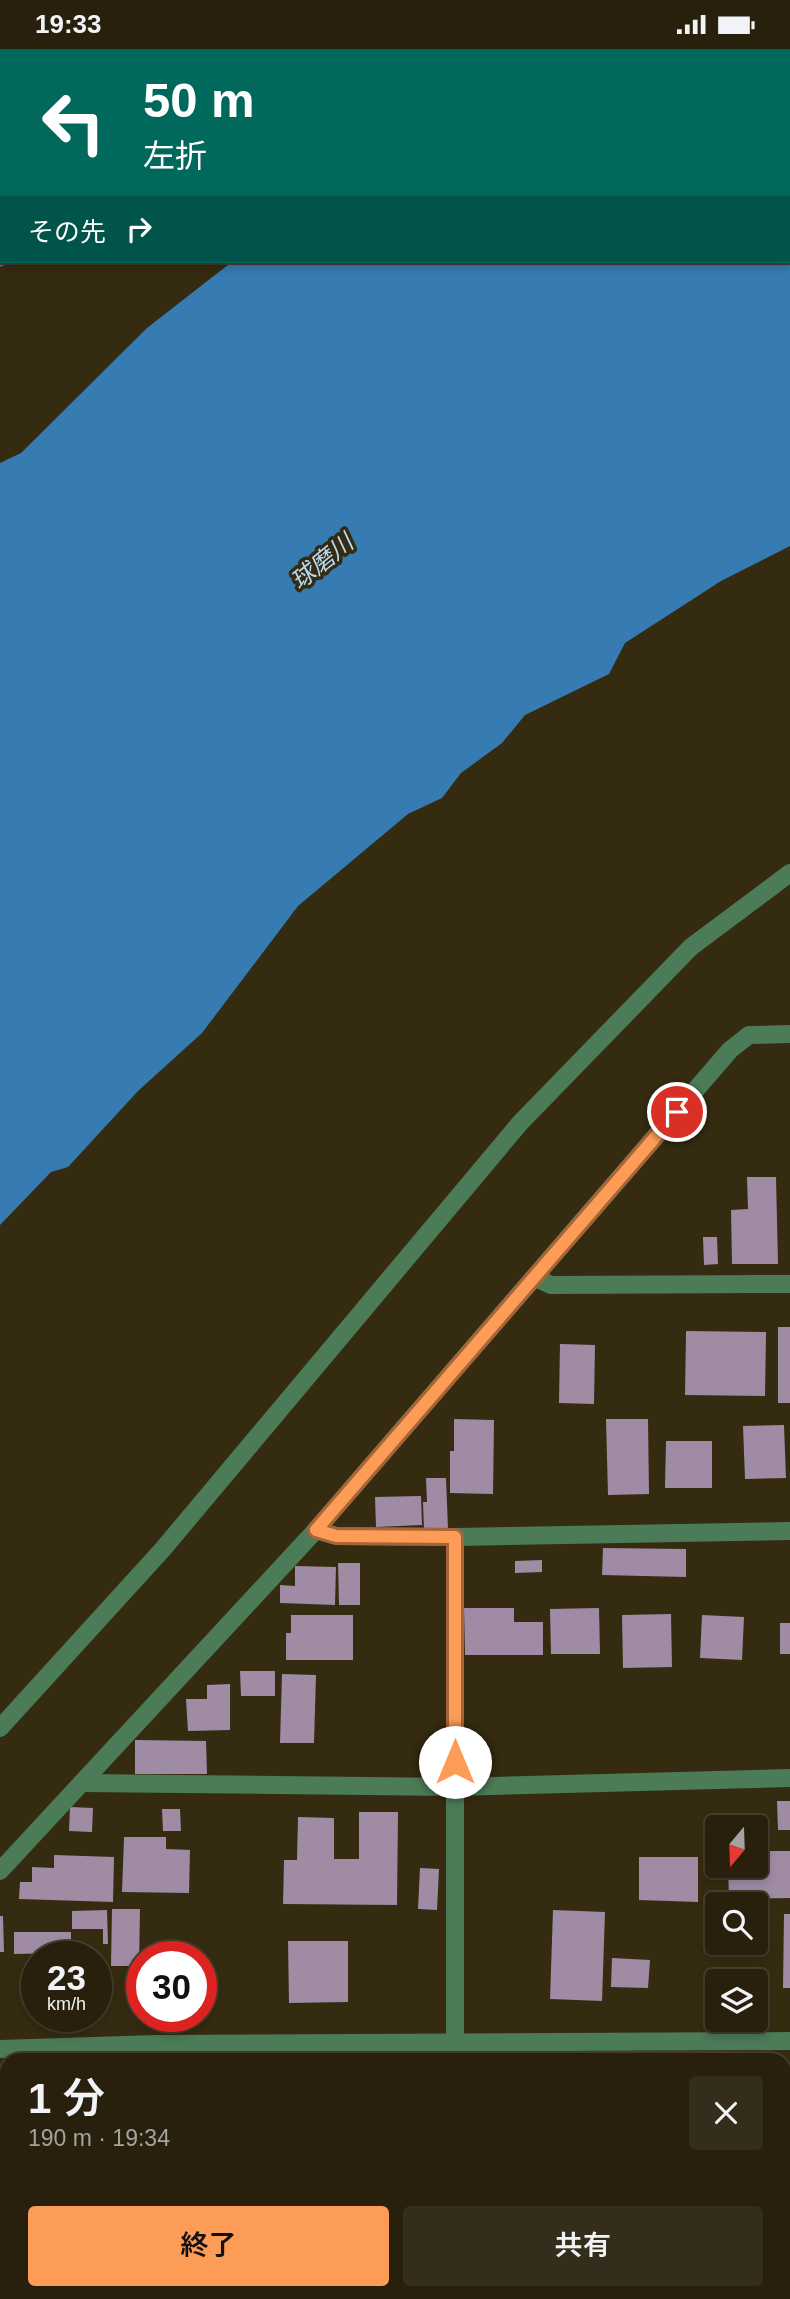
<!DOCTYPE html>
<html lang="ja">
<meta charset="utf-8">
<style>
:root{--surface:#28200d;--page:#342d1b;--text:#f1f3f6;--muted:#a5a39d;--line:#443e2e;--accent:#fd9c56}
body{margin:0;font-family:Helvetica,"Noto Sans JP",sans-serif;background:var(--page);color:var(--text);height:100vh;display:flex;flex-direction:column;font-size:26px;white-space:nowrap}
*{box-sizing:border-box;margin:0}
p{font-size:23px;color:var(--muted)}
.icon{flex:none;width:38px;height:38px;fill:none;stroke:currentColor;stroke-width:2;stroke-linecap:round;stroke-linejoin:round}
.map{position:relative;flex:1;overflow:hidden}
.details{position:absolute;left:0px;top:2004px;width:791px;height:247px;display:flex;flex-direction:column;background:var(--surface);border-radius:21px 21px 0 0;box-shadow:0 4px 10px #0003,0 0 0 2px var(--line)}
.details>*{flex:none}
.banner{position:absolute;left:0px;top:0px;width:791px;height:214px;box-shadow:0 4px 10px #0003,0 0 0 2px var(--line);background:#00695c;color:#fff;overflow:hidden}
.needle{width:46px;rotate:199deg}
.controls{position:absolute;left:705px;top:1766px;display:grid;gap:14px}
.controls a{display:grid;place-items:center;width:63px;height:63px;border-radius:7px;background:var(--surface);box-shadow:0 4px 10px #0003,0 0 0 2px var(--line);font-size:35px}
.speed{position:absolute;left:21px;top:1892px;display:flex;gap:14px;font-size:35px;font-weight:700;text-align:center}
.speed>*{display:grid;place-content:center;width:91px;height:91px;border-radius:50%;background:var(--surface);box-shadow:0 4px 10px #0003,0 0 0 2px var(--line);line-height:1}
.speed small{font-size:18px;font-weight:400}
.speed .limit{border:10px solid #d22;background:#fff;color:#111}
.pin{position:absolute;display:grid;place-items:center;width:60px;height:60px;color:#fff;margin:-30px;border:4px solid #fff;border-radius:50%;box-shadow:0 2px 7px #0007}
.me{position:absolute;width:77px;margin:-38px;rotate:0deg;stroke-linejoin:round;filter:drop-shadow(0 0 5px #0008)}
.turn{display:flex;align-items:center;gap:24px;height:147px;padding:0 28px;font-size:32px}
.turn .icon{width:91px;height:91px;stroke-width:2.5}
.turn b{display:block;font-size:49px;line-height:60px}
.then{display:flex;align-items:center;height:66px;padding:0 28px;background:#0003;gap:14px;font-size:26px}
.round{display:grid;place-items:center;flex:none;width:74px;height:74px;border-radius:7px;background:var(--page)}
.headline{display:flex;align-items:center;justify-content:space-between;height:119px;padding:0 28px}
h1{font-size:42px;font-weight:600;line-height:52px}
.action{display:flex;gap:14px;margin-top:auto;padding:14px 28px}
.action a{flex:1;height:80px;border-radius:7px;background:var(--accent);color:#111;font-size:28px;font-weight:600;line-height:80px;text-align:center}
.action a+a{background:var(--page);color:var(--text)}
.status{display:flex;justify-content:space-between;align-items:center;height:49px;padding:0 35px;background:var(--surface);direction:ltr}
.status svg{height:19px;fill:currentColor}
.map>svg:first-child{display:block}
.water{fill:#367cb3}
.building{fill:#9f8ba4}
.lines{fill:none;stroke-linecap:round;stroke-linejoin:round}
.minor{stroke:#4b7b57;stroke-width:18}
.route-casing{stroke:#a46538;stroke-width:18}
.route{stroke:#fd9c56;stroke-width:12}
.labels{text-anchor:middle;stroke-width:7;stroke-linejoin:round;paint-order:stroke}
.water-label{font-size:24px;font-style:italic;fill:#b7d9f8;stroke:#352b11}
</style>
<div class="status"><b>19:33</b><svg viewBox="0 0 49 12"><path d="M0 12V9h3v3zM5 12V6h3v6zM10 12V3h3v9zM15 12V0h3v12zM26 1h20v11H26zM47 4h2v5h-2z"/></svg></div>
<div class="map">
<svg width="790" height="2250" viewBox="0 0 790 2250">
<rect width="100%" height="100%" fill="#352b11"/>
<polygon class="water" points="0,0 790,0 790,497 721,532 625,594 609,625 525,666 502,694 461,724 442,749 408,765 298,857 202,984 138,1042 68,1118 51,1123 0,1176 0,414 21,404 147,279 233,212 789,212 789,2 2,2 2,212 14,212 0,218"/>
<g class="building">
<polygon points="747,1128 776,1128 778,1215 732,1215 731,1161 748,1160"/>
<polygon points="703,1188 717,1188 718,1215 704,1216"/>
<rect x="778" y="1278" width="12" height="76"/>
<polygon points="686,1282 766,1283 765,1347 685,1346"/>
<polygon points="560,1295 595,1296 594,1355 559,1354"/>
<polygon points="454,1370 494,1371 493,1445 450,1444 450,1402 454,1402"/>
<polygon points="606,1370 648,1370 649,1445 608,1446"/>
<polygon points="784,1376 786,1429 745,1430 743,1377"/>
<polygon points="666,1392 712,1392 712,1439 665,1439"/>
<polygon points="426,1429 446,1429 448,1480 424,1481 423,1453 427,1453"/>
<polygon points="421,1447 422,1476 376,1478 375,1448"/>
<polygon points="603,1499 686,1500 686,1528 602,1526"/>
<polygon points="542,1511 542,1523 515,1524 515,1512"/>
<polygon points="338,1514 360,1514 360,1556 339,1556"/>
<polygon points="295,1517 336,1518 335,1556 280,1554 280,1536 295,1537"/>
<polygon points="464,1559 514,1559 514,1573 543,1573 543,1606 465,1606"/>
<polygon points="599,1559 600,1605 551,1605 550,1560"/>
<polygon points="671,1565 672,1618 623,1619 622,1566"/>
<polygon points="291,1566 353,1566 353,1611 286,1611 286,1584 291,1584"/>
<polygon points="702,1566 744,1568 742,1611 700,1609"/>
<rect x="780" y="1574" width="10" height="31"/>
<polygon points="240,1622 275,1622 275,1647 241,1647"/>
<polygon points="282,1625 316,1626 314,1694 280,1694"/>
<polygon points="230,1635 230,1681 188,1682 186,1650 207,1650 207,1636"/>
<polygon points="135,1691 206,1692 207,1725 135,1725"/>
<polygon points="777,1752 790,1752 790,1781 778,1781"/>
<polygon points="70,1758 93,1759 92,1783 69,1782"/>
<polygon points="162,1760 180,1760 181,1782 163,1782"/>
<polygon points="359,1763 398,1763 397,1856 283,1855 284,1811 297,1811 298,1768 334,1769 334,1810 359,1810"/>
<polygon points="124,1788 166,1788 166,1800 190,1801 189,1844 122,1843"/>
<polygon points="756,1790 767,1790 767,1802 790,1802 790,1849 729,1850 728,1816 756,1816"/>
<polygon points="54,1806 114,1808 113,1853 19,1850 20,1833 32,1833 32,1818 54,1819"/>
<polygon points="639,1808 698,1808 698,1853 639,1851"/>
<polygon points="420,1819 439,1820 437,1861 418,1860"/>
<polygon points="112,1860 140,1860 139,1917 111,1917"/>
<polygon points="107,1861 108,1895 103,1895 103,1880 72,1880 72,1862"/>
<polygon points="553,1861 605,1863 602,1952 550,1950"/>
<polygon points="784,1865 790,1865 790,1939 783,1939"/>
<polygon points="0,1867 3,1867 4,1903 0,1903"/>
<polygon points="14,1883 71,1883 71,1904 14,1905"/>
<polygon points="288,1892 348,1892 348,1953 289,1954"/>
<polygon points="612,1909 650,1911 648,1939 611,1938"/>
<rect x="0" y="2051" width="7" height="51"/>
<rect x="784" y="2083" width="6" height="51"/>
<polygon points="7,2142 7,2186 0,2186 0,2143"/>
<polygon points="790,2194 790,2220 784,2220 784,2195"/>
</g>
<g class="lines">
<g class="minor">
<polyline points="534,1228 551,1236 790,1235"/>
<polyline points="316,1481 336,1487 455,1488 790,1482"/>
<polyline points="455,1488 455,2011"/>
<polyline points="0,1679 163,1500 520,1074 691,898 790,824"/>
<polyline points="82,1734 456,1738 790,1729"/>
<polyline points="0,1822 316,1481 730,1001 749,986 790,985"/>
<polyline points="0,2000 156,1995 790,1992"/>
<polyline points="0,2032 7,2031"/>
<polyline points="0,2214 7,2214"/>
<polyline points="317,2244 353,2250"/>
<polyline points="458,2244 459,2250"/>
</g>
</g>
<g class="lines">
<defs>
<polyline id="route" points="455,1713 455,1488 336,1487 316,1481 677,1063"/>
</defs>
<use href="#route" class="route-casing"/>
<use href="#route" class="route"/>
</g>
<g class="labels">
<g class="water-label">
<text transform="translate(322 513) rotate(-39)" y="8">球磨川</text>
</g>
</g>
</svg>
<div class="controls">
<a><svg class="needle" viewBox="-14 -14 28 28"><path d="M0-13l5 13h-10z" fill="#e53935"/><path d="M0 13l5-13h-10z" fill="#a5a39d"/></svg></a>
<a><svg class="icon" aria-label="search" viewBox="0 0 24 24"><circle cx="10" cy="10" r="6"/><path d="M15 15l6 6"/></svg></a>
<a><svg class="icon" aria-label="layers" viewBox="0 0 24 24"><path d="M12 4l9 5-9 5-9-5zM3 14l9 5 9-5"/></svg></a>
</div>
<div class="speed"><div>23<small>km/h</small></div><div class="limit">30</div></div>
<div class="pin" style="left:677px;top:1063px;background:#d93025"><svg class="icon" aria-label="arrive" viewBox="0 0 24 24"><path d="M6 21V4h12l-3 4 3 4H6"/></svg></div>
<svg class="me" style="left:455px;top:1713px" viewBox="-20 -20 40 40"><circle r="19" fill="#fff"/><path d="M0-13L10 11 0 6-10 11z" fill="#fd9c56"/></svg>
<div class="banner">
<div class="turn"><svg class="icon" aria-label="left" viewBox="0 0 24 24"><path d="M17 20v-9H6M10 6l-5 5 5 5"/></svg><div><b>50 m</b>左折</div></div>
<div class="then">その先<svg class="icon" aria-label="right" viewBox="0 0 24 24"><path d="M7 20v-9h11M14 6l5 5-5 5"/></svg></div>
</div>
<section class="details">
<div class="headline"><div><h1>1 分</h1><p>190 m · 19:34</p></div><a class="round"><svg class="icon" aria-label="close" viewBox="0 0 24 24"><path d="M6 6l12 12M18 6L6 18"/></svg></a></div>
<div class="action"><a>終了</a><a>共有</a></div>
</section>
</div>
